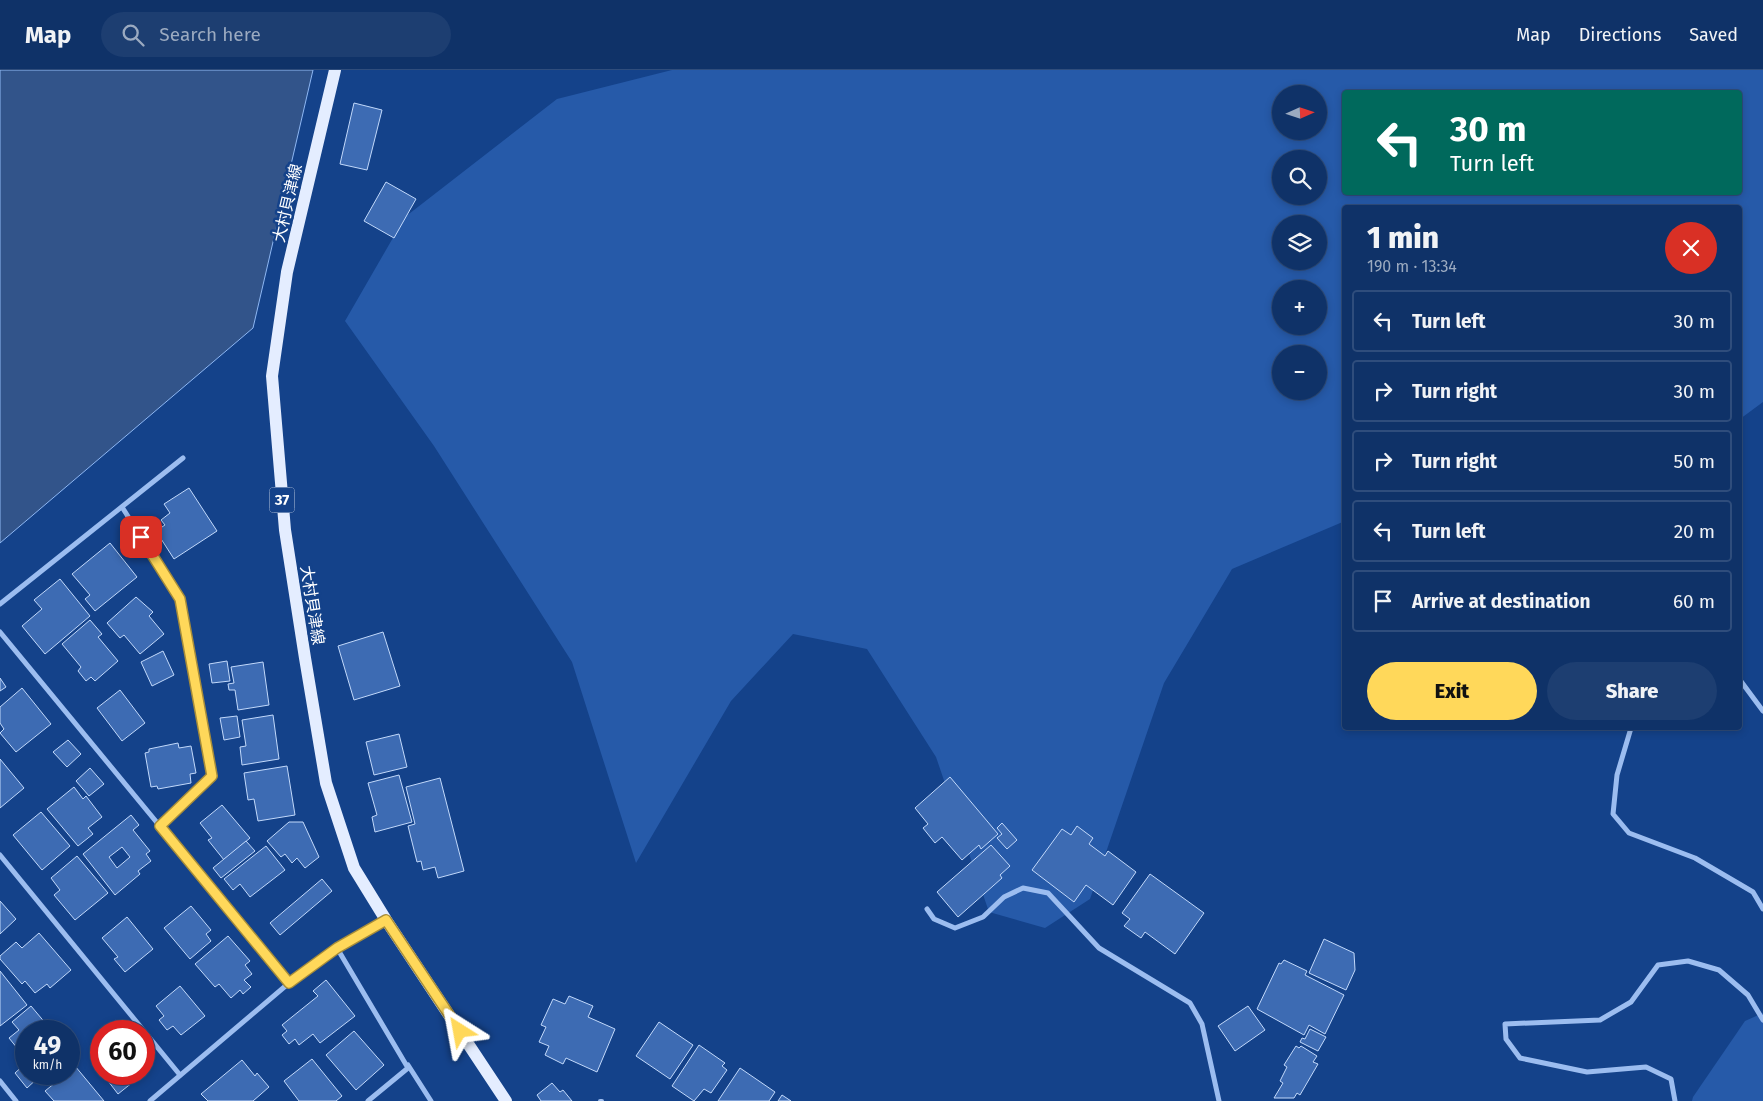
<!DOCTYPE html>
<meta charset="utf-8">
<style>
:root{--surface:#0f3268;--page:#1d3e71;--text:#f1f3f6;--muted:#9baac0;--line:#2f4d7c;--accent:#ffd85a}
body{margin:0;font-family:"Fira Sans","Noto Sans JP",sans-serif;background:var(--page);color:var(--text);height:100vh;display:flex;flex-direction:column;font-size:19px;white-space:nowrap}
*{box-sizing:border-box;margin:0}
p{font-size:16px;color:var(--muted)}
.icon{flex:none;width:28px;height:28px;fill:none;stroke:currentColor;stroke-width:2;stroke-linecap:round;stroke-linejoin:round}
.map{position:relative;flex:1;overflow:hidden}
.drawer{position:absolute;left:1342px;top:135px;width:400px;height:525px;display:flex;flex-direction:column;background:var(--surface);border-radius:5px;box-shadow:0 2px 8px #0003,0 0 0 1px var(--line)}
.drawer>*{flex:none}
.hud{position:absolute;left:1342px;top:20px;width:400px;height:105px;border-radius:5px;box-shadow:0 2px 8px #0003,0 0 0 1px var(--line);background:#00695c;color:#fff;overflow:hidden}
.needle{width:32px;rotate:87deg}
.controls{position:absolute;left:1272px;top:15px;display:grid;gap:10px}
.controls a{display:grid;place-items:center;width:55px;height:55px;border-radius:50%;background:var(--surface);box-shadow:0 2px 8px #0003,0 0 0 1px var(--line);font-size:25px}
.speed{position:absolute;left:15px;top:950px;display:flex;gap:10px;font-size:25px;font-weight:700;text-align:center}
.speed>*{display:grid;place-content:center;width:65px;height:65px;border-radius:50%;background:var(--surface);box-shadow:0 2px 8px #0003,0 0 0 1px var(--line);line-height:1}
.speed small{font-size:12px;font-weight:400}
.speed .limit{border:8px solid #d22;background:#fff;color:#111}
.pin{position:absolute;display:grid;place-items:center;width:42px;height:42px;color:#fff;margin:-21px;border-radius:10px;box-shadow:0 2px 8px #0006}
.me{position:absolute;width:55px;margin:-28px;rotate:326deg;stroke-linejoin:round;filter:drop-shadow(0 0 4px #0008)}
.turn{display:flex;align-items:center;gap:18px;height:105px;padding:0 25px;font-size:22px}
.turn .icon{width:65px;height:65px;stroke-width:2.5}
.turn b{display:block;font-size:35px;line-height:42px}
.round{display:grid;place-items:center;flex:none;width:52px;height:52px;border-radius:26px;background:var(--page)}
.overview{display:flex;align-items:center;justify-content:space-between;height:85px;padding:0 25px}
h1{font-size:30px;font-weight:800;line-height:38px}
.button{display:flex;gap:10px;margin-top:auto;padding:10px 25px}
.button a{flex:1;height:58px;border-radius:30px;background:var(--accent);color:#111;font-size:20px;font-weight:800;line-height:58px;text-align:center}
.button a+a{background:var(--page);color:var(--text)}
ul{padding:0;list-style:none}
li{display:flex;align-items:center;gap:15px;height:62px;margin:0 10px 8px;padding:0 15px;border:2px solid var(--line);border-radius:5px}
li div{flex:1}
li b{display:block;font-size:19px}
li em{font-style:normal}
header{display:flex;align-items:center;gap:30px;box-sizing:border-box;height:70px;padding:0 25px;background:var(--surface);border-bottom:1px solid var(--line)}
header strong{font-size:24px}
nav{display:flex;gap:28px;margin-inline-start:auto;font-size:18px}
.search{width:350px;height:45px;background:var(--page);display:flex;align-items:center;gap:12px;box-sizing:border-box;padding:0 18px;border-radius:28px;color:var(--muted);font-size:19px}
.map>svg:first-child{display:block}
.green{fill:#265aa9;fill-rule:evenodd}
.water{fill:#32548a;stroke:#8eb7f3}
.building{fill:#3d6bb3;stroke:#c2d9fb;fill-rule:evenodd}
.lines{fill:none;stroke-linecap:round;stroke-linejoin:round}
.service{stroke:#9cbdf0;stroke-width:4}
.minor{stroke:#9cbdf0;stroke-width:5}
.primary{stroke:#e4edff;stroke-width:12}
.route-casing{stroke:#a68c3a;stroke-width:12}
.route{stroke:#ffd85a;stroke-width:9}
.labels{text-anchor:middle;stroke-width:5;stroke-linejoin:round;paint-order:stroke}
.shield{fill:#14428a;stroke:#b8c6dc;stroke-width:1}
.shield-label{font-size:15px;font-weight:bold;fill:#fff}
.street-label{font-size:16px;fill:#fff;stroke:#14428a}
</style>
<header>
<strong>Map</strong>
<div class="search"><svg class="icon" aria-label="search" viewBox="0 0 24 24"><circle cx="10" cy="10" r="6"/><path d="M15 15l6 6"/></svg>Search here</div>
<nav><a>Map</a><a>Directions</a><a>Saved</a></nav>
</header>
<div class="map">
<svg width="1763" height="1031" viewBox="0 0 1763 1031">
<rect width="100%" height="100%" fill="#14428a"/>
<g class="green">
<path d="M 672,0 L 1763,0 L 1763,332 L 1740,349 L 1740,138 L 1345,138 L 1345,451 L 1232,499 L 1164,613 L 1090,829 L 1045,858 L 989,842 L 936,687 L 867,579 L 793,564 L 731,631 L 636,793 L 572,592 L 434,376 L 345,251 L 405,147 L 557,29 ZM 1345,22 L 1740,22 L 1740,122 L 1345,122 ZM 1281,24 L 1319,24 L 1319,61 L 1281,61 ZM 1281,89 L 1319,89 L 1319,126 L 1281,126 ZM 1281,154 L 1319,154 L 1319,191 L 1281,191 ZM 1281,219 L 1319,219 L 1319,256 L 1281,256 ZM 1281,284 L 1319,284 L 1319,321 L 1281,321 Z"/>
<polygon points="1763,943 1763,1031 1692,1031 1693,1027 1745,951"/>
</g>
<polygon class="water" points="0,0 313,0 253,258 0,473"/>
<g class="building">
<polygon points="354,33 382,40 367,100 340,94"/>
<polygon points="386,112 416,129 394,168 364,151"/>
<polygon points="189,418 217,461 174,489 156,461 165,455 161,450 170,443 164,434"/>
<polygon points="110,473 137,507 95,541 85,529 90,525 72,504"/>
<polygon points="60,509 90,546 45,584 22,556 42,539 34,530"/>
<polygon points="136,527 153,542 149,546 164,564 140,584 124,565 120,568 107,553"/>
<polygon points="90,550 102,564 98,567 118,591 95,611 91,607 86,611 78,601 81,597 62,574"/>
<polygon points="383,562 400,616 354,630 338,576"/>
<polygon points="163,581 174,605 152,616 141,592"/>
<polygon points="227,591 230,611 212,613 209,594"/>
<polygon points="263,592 269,635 238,640 235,620 229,620 228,614 234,613 231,597"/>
<polygon points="0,608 6,617 0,621"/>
<polygon points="22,618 51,654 16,682 0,663 4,659 0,653 0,637"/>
<polygon points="120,620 145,653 122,671 97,638"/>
<polygon points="273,645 279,689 242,695 240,677 246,676 242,650"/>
<polygon points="237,646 240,667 224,670 220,648"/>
<polygon points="399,664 407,697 374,705 366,672"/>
<polygon points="68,670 81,684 67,697 53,682"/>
<polygon points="178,673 179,678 191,676 196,703 190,704 191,713 158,719 157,716 151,717 145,683 149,682 149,679"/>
<polygon points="0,689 24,718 0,738"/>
<polygon points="287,696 295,745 258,751 254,729 248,730 244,703"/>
<polygon points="90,698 104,714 89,726 76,711"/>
<polygon points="399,705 412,752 375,762 372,747 377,745 368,713"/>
<polygon points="950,707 998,764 981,779 979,775 962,790 942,767 935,773 923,758 928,754 915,738"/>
<polygon points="440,708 464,801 438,808 435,797 423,800 421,791 417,792 408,756 415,754 406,717"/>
<polygon points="74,717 83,729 86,726 102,747 88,758 93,764 78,776 47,739"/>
<polygon points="222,735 250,768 224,790 208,770 212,768 200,753"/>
<polygon points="41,742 70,776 42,800 13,765"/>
<path d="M 131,745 L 139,755 L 133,760 L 150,781 L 146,784 L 151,791 L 138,801 L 140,804 L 115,825 L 83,784 ZM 122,777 L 130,787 L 117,798 L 109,787 Z"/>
<polygon points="289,752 303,752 319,787 305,798 297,788 292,793 285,784 281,787 267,771"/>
<polygon points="1002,753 1017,770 1007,779 997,768 1002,764 997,758"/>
<polygon points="1077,756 1093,768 1089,774 1105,786 1108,781 1136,802 1113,835 1086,815 1074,832 1032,800 1062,759 1071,765"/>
<polygon points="246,771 255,781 221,808 213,798"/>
<polygon points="991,775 1010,796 1000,805 1002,808 958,847 937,822"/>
<polygon points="266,776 285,800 250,827 240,814 233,820 224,809"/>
<polygon points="77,786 108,823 75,850 54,825 60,820 51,808"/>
<polygon points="1150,804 1204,843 1175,884 1145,862 1141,868 1124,856 1130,849 1122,843"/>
<polygon points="322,809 332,821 280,865 270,853"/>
<polygon points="0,831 16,849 0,864"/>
<polygon points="191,836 211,860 206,864 211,871 190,889 164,858"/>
<polygon points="127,847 153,879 125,902 114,889 118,887 102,868"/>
<polygon points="39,863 71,900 50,918 47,914 35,923 25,911 22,914 0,889 0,886 16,872 22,878"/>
<polygon points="228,866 250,891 245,895 252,904 244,910 251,917 243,924 240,920 231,928 219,914 215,917 195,894"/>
<polygon points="1324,869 1354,883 1355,900 1346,920 1309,903"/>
<polygon points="1284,890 1307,901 1305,905 1344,925 1325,964 1309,955 1304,965 1257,939 1279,893 1281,894"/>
<polygon points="0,901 27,935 0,956"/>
<polygon points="326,910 355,946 320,973 313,964 299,975 295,969 289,974 282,965 287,961 282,955 318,926 313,921"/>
<polygon points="180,916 205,946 181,965 173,956 167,960 159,950 164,946 156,936"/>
<polygon points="569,926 593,936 588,947 615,959 597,1002 566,988 563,994 545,985 549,976 539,972 546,957 541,955 553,929 565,934"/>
<polygon points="31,936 52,961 26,961 26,989 9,968 19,960 12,952"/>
<polygon points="1248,936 1265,960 1235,981 1218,956"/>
<polygon points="116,950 125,961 104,961"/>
<polygon points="659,952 693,975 670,1009 636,986"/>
<polygon points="1310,959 1326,967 1318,981 1300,972 1302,968 1305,969"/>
<polygon points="354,961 384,995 356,1020 326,985"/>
<polygon points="699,975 725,993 722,996 727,1000 711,1023 704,1019 694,1031 672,1016"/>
<polygon points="1296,976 1299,978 1301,976 1317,986 1313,992 1318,994 1300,1025 1297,1023 1294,1028 1274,1028 1283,1013 1280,1011 1287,997 1284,995"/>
<polygon points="312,989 342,1026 336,1031 299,1031 284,1011"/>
<polygon points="242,990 255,1006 257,1003 269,1017 253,1031 208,1031 201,1024"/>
<polygon points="26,993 26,1004 38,1004 40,1006 27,1018 15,1003"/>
<polygon points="75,996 104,1031 54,1031 45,1021 66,1004 69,1004"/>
<polygon points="740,998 775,1022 769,1031 718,1031"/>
<polygon points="106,1004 143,1004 118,1024 108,1011 110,1009"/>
<polygon points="552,1013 560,1022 563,1020 572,1031 541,1031 537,1025"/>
<polygon points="782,1025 791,1031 778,1031"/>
</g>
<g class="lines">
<polyline class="service" points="600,1031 602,1031"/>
<g class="minor">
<polyline points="122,437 180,529 212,706 160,756"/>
<polyline points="0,534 183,388"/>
<polyline points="0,562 289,913"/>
<polyline points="1740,610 1763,641"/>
<polyline points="1631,658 1617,705 1613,744 1629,763 1695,788 1753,822 1763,839"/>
<polyline points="0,785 180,1005"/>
<polyline points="927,839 934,849 955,858 983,847 1004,827 1023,818 1048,823 1099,878 1190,933 1202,954 1219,1031"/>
<polyline points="337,878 408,998 368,1031"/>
<polyline points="408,995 431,1031"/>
<polyline points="0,1011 16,1031"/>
<polyline points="150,1031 289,913 337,878 385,851"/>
<polyline points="1675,1031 1671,1009 1646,997 1587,1002 1520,988 1506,969 1505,954 1600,950 1631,932 1658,895 1688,891 1719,900 1748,925 1763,950"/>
</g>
<polyline class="primary" points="335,0 287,202 272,306 285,460 305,588 326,713 354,798 386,850 506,1031"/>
</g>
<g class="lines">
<defs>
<polyline id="route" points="141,467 180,529 212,706 160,756 289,913 337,878 386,850 460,961"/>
</defs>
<use href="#route" class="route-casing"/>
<use href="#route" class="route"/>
</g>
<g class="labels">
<rect class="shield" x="269.5" y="417.5" width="25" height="25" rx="4"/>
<g class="shield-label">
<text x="282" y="435">37</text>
</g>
<g class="street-label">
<text transform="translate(287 133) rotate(-77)" y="6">大村貝津線</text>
<text transform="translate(313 535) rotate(81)" y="6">大村貝津線</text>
</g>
</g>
</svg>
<div class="controls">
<a><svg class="needle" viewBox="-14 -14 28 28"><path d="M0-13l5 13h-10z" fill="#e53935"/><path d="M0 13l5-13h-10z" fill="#9baac0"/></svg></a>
<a><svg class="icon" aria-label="search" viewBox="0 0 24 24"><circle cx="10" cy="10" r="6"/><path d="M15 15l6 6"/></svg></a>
<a><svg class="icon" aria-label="layers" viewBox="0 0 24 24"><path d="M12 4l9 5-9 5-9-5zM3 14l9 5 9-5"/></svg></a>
<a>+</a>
<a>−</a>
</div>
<div class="speed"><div>49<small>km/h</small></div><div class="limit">60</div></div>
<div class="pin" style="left:141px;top:467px;background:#d93025"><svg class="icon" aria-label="arrive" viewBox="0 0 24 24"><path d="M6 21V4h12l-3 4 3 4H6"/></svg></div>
<svg class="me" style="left:460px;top:961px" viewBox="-20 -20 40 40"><path d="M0-17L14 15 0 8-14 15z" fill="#ffd85a" stroke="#fff" stroke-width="4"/></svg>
<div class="hud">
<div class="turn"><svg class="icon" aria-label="left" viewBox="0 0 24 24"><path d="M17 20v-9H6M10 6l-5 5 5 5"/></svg><div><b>30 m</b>Turn left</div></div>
</div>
<section class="drawer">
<div class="overview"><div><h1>1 min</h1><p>190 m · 13:34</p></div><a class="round" style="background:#d93025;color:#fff"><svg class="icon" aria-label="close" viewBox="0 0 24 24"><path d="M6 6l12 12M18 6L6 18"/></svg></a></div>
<ul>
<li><svg class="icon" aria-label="left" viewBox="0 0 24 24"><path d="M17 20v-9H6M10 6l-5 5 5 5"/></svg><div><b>Turn left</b></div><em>30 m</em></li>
<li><svg class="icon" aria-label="right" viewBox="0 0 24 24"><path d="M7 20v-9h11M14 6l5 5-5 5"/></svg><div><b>Turn right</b></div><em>30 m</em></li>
<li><svg class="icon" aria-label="right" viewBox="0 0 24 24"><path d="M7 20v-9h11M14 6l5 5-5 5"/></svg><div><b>Turn right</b></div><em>50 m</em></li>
<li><svg class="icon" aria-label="left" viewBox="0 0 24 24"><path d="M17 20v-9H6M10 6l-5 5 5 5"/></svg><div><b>Turn left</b></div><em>20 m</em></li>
<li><svg class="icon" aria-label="arrive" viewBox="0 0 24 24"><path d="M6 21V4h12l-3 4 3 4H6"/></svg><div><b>Arrive at destination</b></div><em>60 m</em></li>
</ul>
<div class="button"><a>Exit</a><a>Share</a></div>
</section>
</div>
